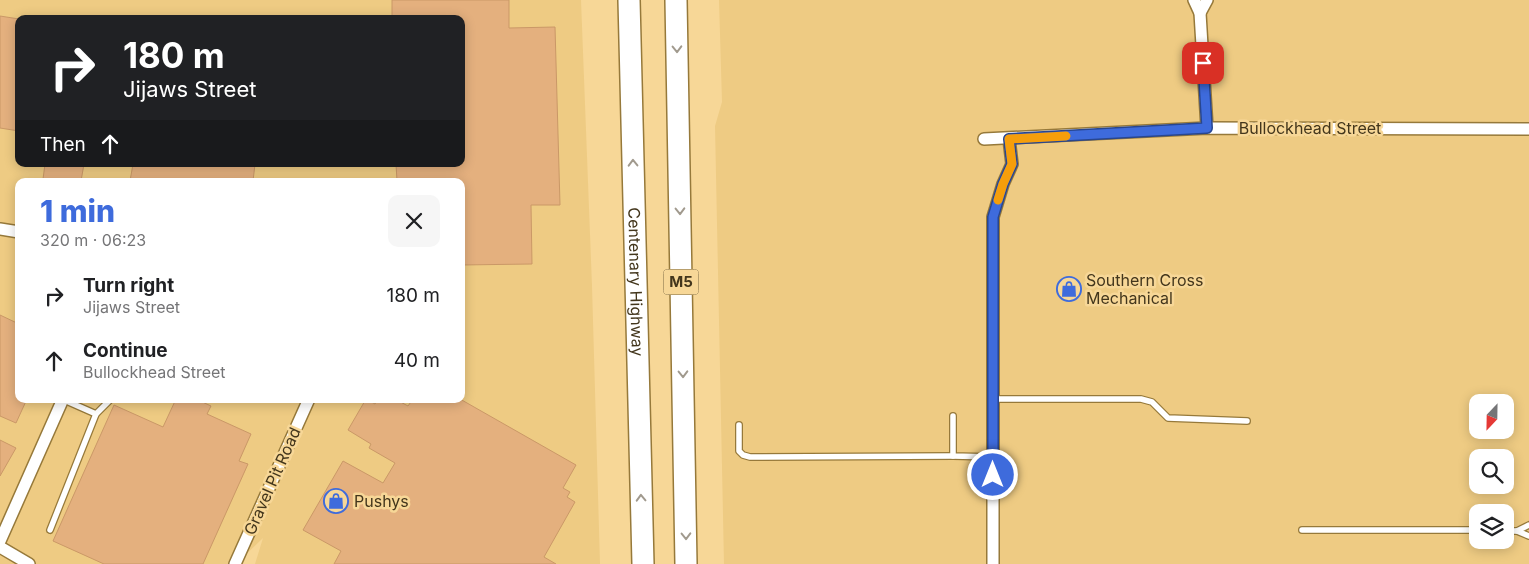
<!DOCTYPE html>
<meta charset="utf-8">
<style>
:root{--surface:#fff;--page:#f6f6f6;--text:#202124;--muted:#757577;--accent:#3e6bdc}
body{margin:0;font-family:Inter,sans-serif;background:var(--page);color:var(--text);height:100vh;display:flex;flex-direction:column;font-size:19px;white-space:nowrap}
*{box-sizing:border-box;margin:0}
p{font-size:16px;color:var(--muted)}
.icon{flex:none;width:28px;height:28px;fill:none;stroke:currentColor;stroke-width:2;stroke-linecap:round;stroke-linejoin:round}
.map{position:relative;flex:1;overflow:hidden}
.drawer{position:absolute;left:15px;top:178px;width:450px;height:225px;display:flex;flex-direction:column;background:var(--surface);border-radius:10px;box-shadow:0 2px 12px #0003}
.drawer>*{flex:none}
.top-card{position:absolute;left:15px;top:15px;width:450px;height:152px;border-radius:10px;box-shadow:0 2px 12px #0003;background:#202124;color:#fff;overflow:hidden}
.needle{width:32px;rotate:202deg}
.buttons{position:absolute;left:1469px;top:394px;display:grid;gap:10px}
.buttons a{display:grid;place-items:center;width:45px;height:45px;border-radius:10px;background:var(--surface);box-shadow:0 2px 12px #0003;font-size:25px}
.pin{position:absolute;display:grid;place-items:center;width:42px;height:42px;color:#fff;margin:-21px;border-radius:10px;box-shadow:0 2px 8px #0006}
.me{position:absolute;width:55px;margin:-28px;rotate:0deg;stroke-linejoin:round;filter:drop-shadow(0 0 4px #0008)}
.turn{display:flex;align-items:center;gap:18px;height:105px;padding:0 25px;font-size:22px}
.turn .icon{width:65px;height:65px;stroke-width:2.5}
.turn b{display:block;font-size:35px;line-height:42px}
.then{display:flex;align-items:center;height:48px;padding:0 25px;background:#0003;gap:10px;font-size:19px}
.round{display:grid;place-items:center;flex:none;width:52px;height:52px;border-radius:10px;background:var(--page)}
.headline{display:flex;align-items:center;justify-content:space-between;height:85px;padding:0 25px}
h1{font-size:30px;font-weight:800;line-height:38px;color:var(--accent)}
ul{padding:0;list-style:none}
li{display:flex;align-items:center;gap:15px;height:65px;padding:0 25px}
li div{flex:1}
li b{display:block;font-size:19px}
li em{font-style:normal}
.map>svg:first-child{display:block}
.built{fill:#eecb83;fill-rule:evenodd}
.building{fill:#e4b07e;stroke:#ca9867}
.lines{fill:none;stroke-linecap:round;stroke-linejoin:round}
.lane-casing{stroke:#96793a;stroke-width:8}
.street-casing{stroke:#96793a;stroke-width:14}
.highway-casing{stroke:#96793a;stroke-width:24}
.lane{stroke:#fff;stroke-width:5.5}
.street{stroke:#fff;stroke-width:11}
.highway{stroke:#fff;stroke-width:21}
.oneway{stroke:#a19a8e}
.route-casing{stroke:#28468f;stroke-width:12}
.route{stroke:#3e6bdc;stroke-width:9}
.slow{stroke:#f59e0b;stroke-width:9}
.labels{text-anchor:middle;stroke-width:5;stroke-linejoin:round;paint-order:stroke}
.shield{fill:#f7d797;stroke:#796641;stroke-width:1}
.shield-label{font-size:15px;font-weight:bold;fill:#43361c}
.street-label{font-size:16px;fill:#43361c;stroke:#f7d797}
.poi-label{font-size:16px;fill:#43361c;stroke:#f7d797;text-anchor:start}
</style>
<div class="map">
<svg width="1529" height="564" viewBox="0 0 1529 564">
<rect width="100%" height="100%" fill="#f7d797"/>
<g class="built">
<path d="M 0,0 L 581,0 L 592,286 L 600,564 L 255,564 L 263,538 L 236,564 L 0,564 ZM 19,19 L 461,19 L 461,164 L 19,164 ZM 19,181 L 461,181 L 461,399 L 19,399 Z"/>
<path d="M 719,0 L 1529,0 L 1529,564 L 724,564 L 715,126 L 722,102 ZM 1478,402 L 1505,402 L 1505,430 L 1478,430 ZM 1478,458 L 1505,458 L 1505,485 L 1478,485 ZM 1478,512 L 1505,512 L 1505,540 L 1478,540 Z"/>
</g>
<g class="building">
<polygon points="392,0 509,0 509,28 555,27 560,205 531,205 532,264 461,265 461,181 397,181 396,164 461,164 461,19 392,19"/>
<polygon points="0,16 19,19 19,131 0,128"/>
<polygon points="45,164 84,164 81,181 49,181 49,179 43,179"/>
<polygon points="133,164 255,164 253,181 130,181"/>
<polygon points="0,315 19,324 19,399 27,399 16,423 0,416"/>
<polygon points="176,399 196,399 211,406 207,414 251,434 239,461 248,464 203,564 104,564 53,541 114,405 163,427"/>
<polygon points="366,399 375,404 378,399 395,399 408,406 413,399 460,399 576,465 563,488 570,492 567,497 575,502 544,557 556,564 334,564 341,551 303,530 343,461 383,483 395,463 369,448 371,444 348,430"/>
<polygon points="0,440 16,448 0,476"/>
</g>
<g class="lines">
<defs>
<g id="lane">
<polyline points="62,399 96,414"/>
<polyline points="993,399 1141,399 1152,402 1168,418 1247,421"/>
<polyline points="953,416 953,456 993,457"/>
<polyline points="739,425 739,451 743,455 750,457 953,456"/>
<polyline points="1529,525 1517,531 1529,536"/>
<polyline points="50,530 96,414 111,399"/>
<polyline points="1302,530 1478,530"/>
<polyline points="1505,531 1517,531"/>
</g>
<g id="street">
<polyline points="1194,0 1200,13 1207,128"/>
<polyline points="1200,13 1207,0"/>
<polyline points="984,139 1207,128 1529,129"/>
<polyline points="0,229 19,232"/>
<polyline points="0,541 63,399"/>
<polyline points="0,547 29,564"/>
<polyline points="235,564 309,399"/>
<polyline points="993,564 993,217 1003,184 1012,164 1009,139"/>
</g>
<g id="highway">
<path id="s1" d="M 629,0 L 643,564"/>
<polyline points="676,0 686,564"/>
</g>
</defs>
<use href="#lane" class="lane-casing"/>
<use href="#street" class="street-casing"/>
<use href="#highway" class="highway-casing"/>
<use href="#lane" class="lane"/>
<use href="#street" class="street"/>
<use href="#highway" class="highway"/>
</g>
<defs><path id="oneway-chevron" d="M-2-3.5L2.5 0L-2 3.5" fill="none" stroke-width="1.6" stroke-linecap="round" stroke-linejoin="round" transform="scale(1.25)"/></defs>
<g class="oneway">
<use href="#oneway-chevron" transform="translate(677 49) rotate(89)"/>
<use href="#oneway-chevron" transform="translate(633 163) rotate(-91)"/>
<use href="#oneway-chevron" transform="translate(680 211) rotate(89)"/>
<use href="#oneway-chevron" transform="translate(683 374) rotate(89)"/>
<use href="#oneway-chevron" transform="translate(641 498) rotate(-92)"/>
<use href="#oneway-chevron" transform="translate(686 536) rotate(89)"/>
</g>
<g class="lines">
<defs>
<polyline id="route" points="993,475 993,217 1003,184 1012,164 1009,139 1207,128 1203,63"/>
</defs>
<use href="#route" class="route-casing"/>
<use href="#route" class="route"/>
<polyline class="slow" points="998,200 1003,184 1012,164 1009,139 1066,136"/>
</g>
<defs>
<symbol id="shop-ring" viewBox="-11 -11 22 22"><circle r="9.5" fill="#f7d797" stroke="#3e6bdc" stroke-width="1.5"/><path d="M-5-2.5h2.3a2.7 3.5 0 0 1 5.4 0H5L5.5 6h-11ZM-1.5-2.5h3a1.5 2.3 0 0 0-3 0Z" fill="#3e6bdc"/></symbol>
</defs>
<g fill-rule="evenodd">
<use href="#shop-ring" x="1055" y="275" width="28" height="28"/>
<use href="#shop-ring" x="322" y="487" width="28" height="28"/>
</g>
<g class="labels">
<rect class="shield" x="663.5" y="269.5" width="35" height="25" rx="4"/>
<g class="shield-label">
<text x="681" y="287">M5</text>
</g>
<g class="street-label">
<text x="1310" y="134">Bullockhead Street</text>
<text dy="6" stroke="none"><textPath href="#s1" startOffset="282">Centenary Highway</textPath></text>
<text transform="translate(272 481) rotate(-66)" y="6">Gravel Pit Road</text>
</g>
<g class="poi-label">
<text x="1086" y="286">Southern Cross<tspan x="1086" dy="18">Mechanical</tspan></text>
<text x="354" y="507">Pushys</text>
</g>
</g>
</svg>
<div class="buttons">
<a><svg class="needle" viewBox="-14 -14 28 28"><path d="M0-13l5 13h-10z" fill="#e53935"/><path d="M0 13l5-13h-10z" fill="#757577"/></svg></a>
<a><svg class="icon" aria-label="search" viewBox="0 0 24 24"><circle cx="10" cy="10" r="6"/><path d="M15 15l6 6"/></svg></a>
<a><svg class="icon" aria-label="layers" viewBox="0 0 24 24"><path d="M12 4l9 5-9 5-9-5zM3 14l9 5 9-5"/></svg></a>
</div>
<div class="pin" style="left:1203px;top:63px;background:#d93025"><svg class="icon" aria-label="arrive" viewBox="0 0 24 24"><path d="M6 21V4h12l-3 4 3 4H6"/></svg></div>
<svg class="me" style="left:993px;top:475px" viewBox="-20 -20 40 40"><circle r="17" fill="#3e6bdc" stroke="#fff" stroke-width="3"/><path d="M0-11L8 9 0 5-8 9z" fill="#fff"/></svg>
<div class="top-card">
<div class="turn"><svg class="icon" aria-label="right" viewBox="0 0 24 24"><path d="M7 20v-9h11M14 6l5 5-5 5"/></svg><div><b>180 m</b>Jijaws Street</div></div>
<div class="then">Then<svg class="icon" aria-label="ahead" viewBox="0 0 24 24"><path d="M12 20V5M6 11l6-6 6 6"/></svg></div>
</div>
<section class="drawer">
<div class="headline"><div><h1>1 min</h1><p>320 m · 06:23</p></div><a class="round"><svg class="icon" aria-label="close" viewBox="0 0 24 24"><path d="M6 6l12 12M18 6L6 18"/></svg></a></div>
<ul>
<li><svg class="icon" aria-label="right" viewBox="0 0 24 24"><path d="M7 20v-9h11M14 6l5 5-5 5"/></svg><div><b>Turn right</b><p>Jijaws Street</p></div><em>180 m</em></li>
<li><svg class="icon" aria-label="ahead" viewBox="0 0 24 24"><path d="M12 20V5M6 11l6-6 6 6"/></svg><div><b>Continue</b><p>Bullockhead Street</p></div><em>40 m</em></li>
</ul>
</section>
</div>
